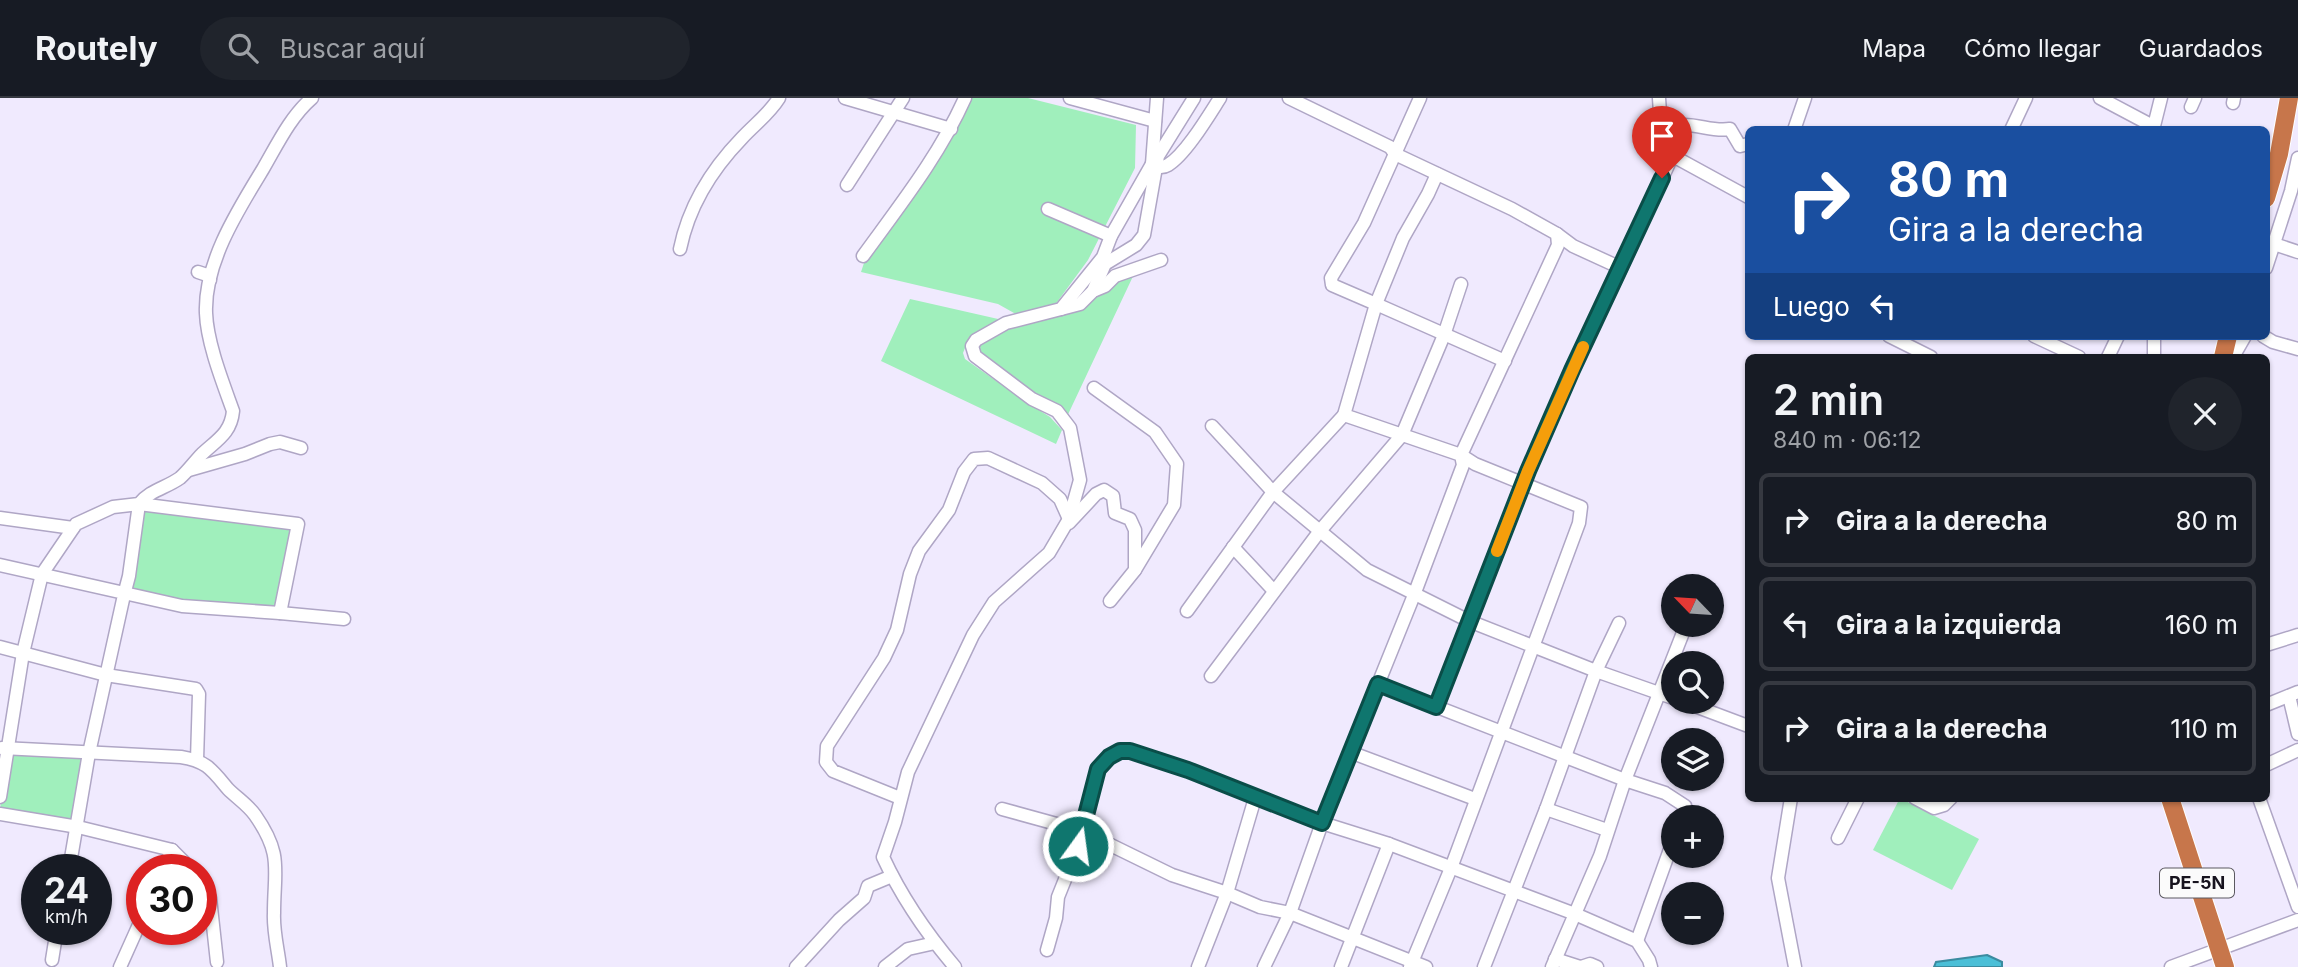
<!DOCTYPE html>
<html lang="es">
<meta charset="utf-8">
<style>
:root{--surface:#171b24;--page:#20242c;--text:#f1f3f6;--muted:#9ea1a6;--line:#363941}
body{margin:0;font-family:Inter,sans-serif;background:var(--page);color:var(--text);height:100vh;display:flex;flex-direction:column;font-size:26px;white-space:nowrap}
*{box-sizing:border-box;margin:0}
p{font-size:23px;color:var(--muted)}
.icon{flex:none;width:38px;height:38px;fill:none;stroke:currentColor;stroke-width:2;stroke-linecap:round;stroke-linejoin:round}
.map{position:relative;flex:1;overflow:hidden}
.panel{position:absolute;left:1745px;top:256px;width:525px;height:448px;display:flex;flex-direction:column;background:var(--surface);border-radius:10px;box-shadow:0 2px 5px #0004}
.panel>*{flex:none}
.hud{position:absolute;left:1745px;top:28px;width:525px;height:214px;border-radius:10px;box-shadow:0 2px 5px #0004;background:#1a4fa0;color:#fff;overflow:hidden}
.needle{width:46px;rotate:295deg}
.controls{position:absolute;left:1661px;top:476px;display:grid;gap:14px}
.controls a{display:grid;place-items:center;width:63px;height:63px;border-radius:50%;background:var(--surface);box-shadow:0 2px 5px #0004;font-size:35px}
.speed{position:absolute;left:21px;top:756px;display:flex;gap:14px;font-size:35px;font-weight:700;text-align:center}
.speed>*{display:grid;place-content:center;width:91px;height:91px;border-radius:50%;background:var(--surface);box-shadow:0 2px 5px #0004;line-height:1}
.speed small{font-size:18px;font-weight:400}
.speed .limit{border:10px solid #d22;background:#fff;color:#111}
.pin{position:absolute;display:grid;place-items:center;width:60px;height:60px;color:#fff;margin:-72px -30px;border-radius:50% 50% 50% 0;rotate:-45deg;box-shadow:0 0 7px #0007}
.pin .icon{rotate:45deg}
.me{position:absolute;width:77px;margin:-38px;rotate:14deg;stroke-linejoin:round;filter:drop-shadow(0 0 5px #0008)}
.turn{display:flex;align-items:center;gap:24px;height:147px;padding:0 28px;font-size:32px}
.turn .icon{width:91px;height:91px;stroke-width:2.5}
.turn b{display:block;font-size:49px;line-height:60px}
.then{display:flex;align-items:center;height:66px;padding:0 28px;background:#0003;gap:14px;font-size:26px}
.round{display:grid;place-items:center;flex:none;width:74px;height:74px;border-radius:37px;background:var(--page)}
.headline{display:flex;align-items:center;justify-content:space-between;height:119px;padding:0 28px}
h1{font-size:42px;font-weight:600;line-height:52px}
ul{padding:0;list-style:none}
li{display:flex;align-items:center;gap:21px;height:94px;margin:0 14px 10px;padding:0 14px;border:4px solid var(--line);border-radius:10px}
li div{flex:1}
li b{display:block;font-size:26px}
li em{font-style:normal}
header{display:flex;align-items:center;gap:42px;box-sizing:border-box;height:98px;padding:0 35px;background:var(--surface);border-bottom:2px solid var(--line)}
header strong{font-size:33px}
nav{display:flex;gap:38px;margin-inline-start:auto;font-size:24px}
.search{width:490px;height:63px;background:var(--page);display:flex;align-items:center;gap:18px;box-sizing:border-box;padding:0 24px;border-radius:38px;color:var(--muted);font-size:26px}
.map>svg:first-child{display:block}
.green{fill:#a0efbc}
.water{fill:#4bbfd7;stroke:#3b8ba0;stroke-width:2}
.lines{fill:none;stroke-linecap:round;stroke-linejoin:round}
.minor-casing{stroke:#afa6c5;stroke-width:15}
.highway-casing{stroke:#fff;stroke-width:20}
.minor{stroke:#fff;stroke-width:12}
.highway{stroke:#c7764b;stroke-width:18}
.route-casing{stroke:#0a4d48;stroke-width:18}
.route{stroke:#0f766e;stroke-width:12}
.slow{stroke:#f59e0b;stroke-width:12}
.labels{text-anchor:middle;stroke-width:5;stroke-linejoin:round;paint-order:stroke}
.shield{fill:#fbfbfb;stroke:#5b5960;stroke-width:2}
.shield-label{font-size:18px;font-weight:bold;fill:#17131e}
</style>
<header>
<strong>Routely</strong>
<div class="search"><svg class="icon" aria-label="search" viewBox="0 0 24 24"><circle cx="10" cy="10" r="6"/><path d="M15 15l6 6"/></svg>Buscar aquí</div>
<nav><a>Mapa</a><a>Cómo llegar</a><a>Guardados</a></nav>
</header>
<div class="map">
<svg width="2298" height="869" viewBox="0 0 2298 869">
<rect width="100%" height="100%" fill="#f0eafe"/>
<g class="green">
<polygon points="968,0 1028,0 1136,27 1135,70 1088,162 1052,211 1021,219 998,206 861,174 865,162"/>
<polygon points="1135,174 1064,325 1029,301 973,248 1004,230 1069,216 1082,210 1099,194"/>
<polygon points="910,201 1007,223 969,240 963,255 965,261 1026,304 1050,319 1062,332 1056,346 881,263"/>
<polygon points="141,409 295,428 277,513 180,505 127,495"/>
<polygon points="9,651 87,657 76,727 0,711"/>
<polygon points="1900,700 1979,741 1952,792 1873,752"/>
</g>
<polygon class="water" points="1987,857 2002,864 2002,869 1934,869 1936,864"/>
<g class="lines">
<defs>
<g id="minor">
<polyline points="845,0 951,31"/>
<polyline points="1070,0 1155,23"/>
<path d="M 1157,0 L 1152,66 C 1157,69 1163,70 1168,67 C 1186,56 1209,17 1220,0"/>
<polyline points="1289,0 1390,49 1395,56 1512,111 1557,136 1558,147 1461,357 1475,366 1581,409 1579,425 1451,770 1410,869"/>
<polyline points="2100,0 2149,26"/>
<polyline points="2233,5 2234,0"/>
<polyline points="2191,9 2195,0"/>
<path d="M 1682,27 C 1699,26 1713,34 1730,31 L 1740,48 L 1748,46"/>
<polyline points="1794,32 1805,0"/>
<polyline points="2011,32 2026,0"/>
<polyline points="2153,32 2161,0"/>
<polyline points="1673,58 1748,99"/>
<polyline points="1437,76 1428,96 1403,140 1376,206 1505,263"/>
<polyline points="847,87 903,0"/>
<polyline points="1048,111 1111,138"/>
<polyline points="2274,146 2298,154"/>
<path d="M 680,151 C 689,107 711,72 742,40 C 755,26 769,16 779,0"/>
<path d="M 863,158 C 900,107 939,58 965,0"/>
<polyline points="1621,170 1681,39 1682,27 1673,19 1660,15 1659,0"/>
<polyline points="2266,170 2291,93 2298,60"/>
<polyline points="198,174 207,177 210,182"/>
<polyline points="1093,193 1105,166 1136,147 1144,137 1158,58 1194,0"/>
<polyline points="1061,211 1080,206 1093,193 1105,188 1115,178 1161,162"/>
<polyline points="1889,238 1931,259"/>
<polyline points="2034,238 2079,259"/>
<polyline points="2154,238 2154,259"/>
<polyline points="2263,238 2273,244 2298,251"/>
<polyline points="2108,259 2118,238"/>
<polyline points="2233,259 2245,238"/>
<polyline points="1094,290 1155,334 1177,366 1174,407 1135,472"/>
<polyline points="1212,328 1273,394 1367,472 1469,523 1596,573 1673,600"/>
<polyline points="189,372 245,356 270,346 280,344 301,350"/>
<polyline points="0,420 73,430"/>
<polyline points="1069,425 1096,396 1104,392 1113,398 1115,415 1130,421 1135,432 1135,472 1110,503"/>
<polyline points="1233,449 1274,493"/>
<polyline points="0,467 182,508 280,515 298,426 139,406 129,478 124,497 89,655 69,772"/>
<polyline points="1187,513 1273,394 1344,317"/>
<polyline points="280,515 344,521"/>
<polyline points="2266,547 2298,537"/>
<polyline points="0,549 106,577 196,591 199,596 197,662"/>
<polyline points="1211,578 1319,434 1402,337 1444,237 1461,186"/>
<polyline points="1378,586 1625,682 1665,695 1685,708 1682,719"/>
<polyline points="2289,598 2298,636"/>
<polyline points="1684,604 1748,628"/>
<polyline points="2266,607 2298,594"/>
<polyline points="1436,609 1528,373 1572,272 1621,170 1573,148 1557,136"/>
<path d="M 2,650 L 181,659 C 207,663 212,672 228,691 C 237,700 248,707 255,717 C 283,757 274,771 274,815 C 273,833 278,851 280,869"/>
<polyline points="1350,654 1475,701"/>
<polyline points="2266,667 2298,652"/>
<path d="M 0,699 L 23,555 L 42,476 L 76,426 L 113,409 L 139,406 C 150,392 166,390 180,380 C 188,373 195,363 202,356 C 217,342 231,335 233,313 C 223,285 207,245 206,215 C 204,165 238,112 263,71 C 277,47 290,19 312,0"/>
<polyline points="900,700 833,673 826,664 827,648 884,560 897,532 910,476 919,453 949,412 964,374 974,361 988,360 1042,385 1060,401 1069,421"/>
<polyline points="1791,700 1778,780 1795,869"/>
<polyline points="1915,700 1934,710 1944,707 1951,700"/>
<polyline points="2259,700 2298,809"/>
<polyline points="1002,711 1082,733 1172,777 1227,795 1260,809 1290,815 1426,869"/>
<polyline points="1546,711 1607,732"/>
<polyline points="0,716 78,729 172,752 192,772"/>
<polyline points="1838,740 1858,700"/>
<polyline points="163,772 172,752"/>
<polyline points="201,786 210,800 217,864"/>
<polyline points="1637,843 1673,743"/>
<polyline points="1047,852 1056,820 1058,799 1066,779 1076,766 1078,748 1098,671 1109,659 1120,653 1130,653 1188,672 1322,725 1389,746 1575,816 1637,843 1649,862 1651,869"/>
<polyline points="1555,861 1580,869"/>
<polyline points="52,862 57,831"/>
<polyline points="120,869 142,820"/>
<polyline points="796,869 839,822 864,800 868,788 892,778"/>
<polyline points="885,869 908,851 935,845"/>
<path d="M 955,869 C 927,836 901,798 883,759 L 895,724 L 908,674 L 973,537 L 994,504 L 1049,455 L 1069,421 L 1080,382 L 1070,330 L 1057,313 L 1032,301 L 975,258 L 972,248 L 976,242 L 1006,225 L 1061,211 L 1103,159 L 1111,138 L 1152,66"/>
<polyline points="1198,869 1227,795 1255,700"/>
<polyline points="1264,869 1290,815 1322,725 1414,497 1463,367 1461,357 1344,317 1376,206 1332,187 1331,180 1364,125 1420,0"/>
<polyline points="1341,869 1389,746"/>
<polyline points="1484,869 1546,711 1596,573 1619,525"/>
<polyline points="1552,869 1600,758 1625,682 1686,527"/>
<polyline points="1581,869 1590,866 1597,869"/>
<polyline points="2171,869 2298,822"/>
</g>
<g id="highway">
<polyline points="2266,100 2279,56 2289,0"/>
<polyline points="2223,259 2228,238"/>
<polyline points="2170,700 2225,869"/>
</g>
</defs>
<use href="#minor" class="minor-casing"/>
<use href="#highway" class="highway-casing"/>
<use href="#minor" class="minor"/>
<use href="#highway" class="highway"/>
</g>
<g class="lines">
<defs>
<polyline id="route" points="1078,748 1098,671 1109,659 1120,653 1130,653 1188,672 1322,725 1378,586 1436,609 1528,373 1572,272 1662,80"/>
</defs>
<use href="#route" class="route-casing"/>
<use href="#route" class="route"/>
<polyline class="slow" points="1497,453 1528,373 1583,249"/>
</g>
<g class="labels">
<rect class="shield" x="2160" y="770.5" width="74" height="29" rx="5"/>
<g class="shield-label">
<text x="2197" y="791">PE-5N</text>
</g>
</g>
</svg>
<div class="controls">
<a><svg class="needle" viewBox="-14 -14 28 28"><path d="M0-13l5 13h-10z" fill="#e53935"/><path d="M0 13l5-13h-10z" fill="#9ea1a6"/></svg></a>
<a><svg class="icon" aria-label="search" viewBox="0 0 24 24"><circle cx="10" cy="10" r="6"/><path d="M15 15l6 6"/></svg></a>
<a><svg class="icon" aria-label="layers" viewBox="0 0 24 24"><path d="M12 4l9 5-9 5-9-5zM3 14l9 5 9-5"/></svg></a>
<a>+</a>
<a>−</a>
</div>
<div class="speed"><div>24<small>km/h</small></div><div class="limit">30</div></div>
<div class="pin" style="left:1662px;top:80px;background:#d93025"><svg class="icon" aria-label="arrive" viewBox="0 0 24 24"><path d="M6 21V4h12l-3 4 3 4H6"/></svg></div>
<svg class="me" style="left:1078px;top:748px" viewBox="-20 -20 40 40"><circle r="17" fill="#0f766e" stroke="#fff" stroke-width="3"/><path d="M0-11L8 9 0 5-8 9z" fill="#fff"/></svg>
<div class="hud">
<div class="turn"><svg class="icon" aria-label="right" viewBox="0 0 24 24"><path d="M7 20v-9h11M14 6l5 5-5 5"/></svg><div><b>80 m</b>Gira a la derecha</div></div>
<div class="then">Luego<svg class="icon" aria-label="left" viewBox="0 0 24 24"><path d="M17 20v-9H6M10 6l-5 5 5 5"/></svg></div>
</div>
<section class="panel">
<div class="headline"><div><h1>2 min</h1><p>840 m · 06:12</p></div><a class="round"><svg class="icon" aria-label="close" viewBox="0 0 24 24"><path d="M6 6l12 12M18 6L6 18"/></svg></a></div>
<ul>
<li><svg class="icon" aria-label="right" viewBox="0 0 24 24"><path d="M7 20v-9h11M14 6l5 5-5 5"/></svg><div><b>Gira a la derecha</b></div><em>80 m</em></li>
<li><svg class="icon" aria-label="left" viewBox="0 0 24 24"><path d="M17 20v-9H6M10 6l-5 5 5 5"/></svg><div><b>Gira a la izquierda</b></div><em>160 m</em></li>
<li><svg class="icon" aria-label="right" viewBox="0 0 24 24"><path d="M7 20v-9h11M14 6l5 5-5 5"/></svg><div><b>Gira a la derecha</b></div><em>110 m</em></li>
</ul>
</section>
</div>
